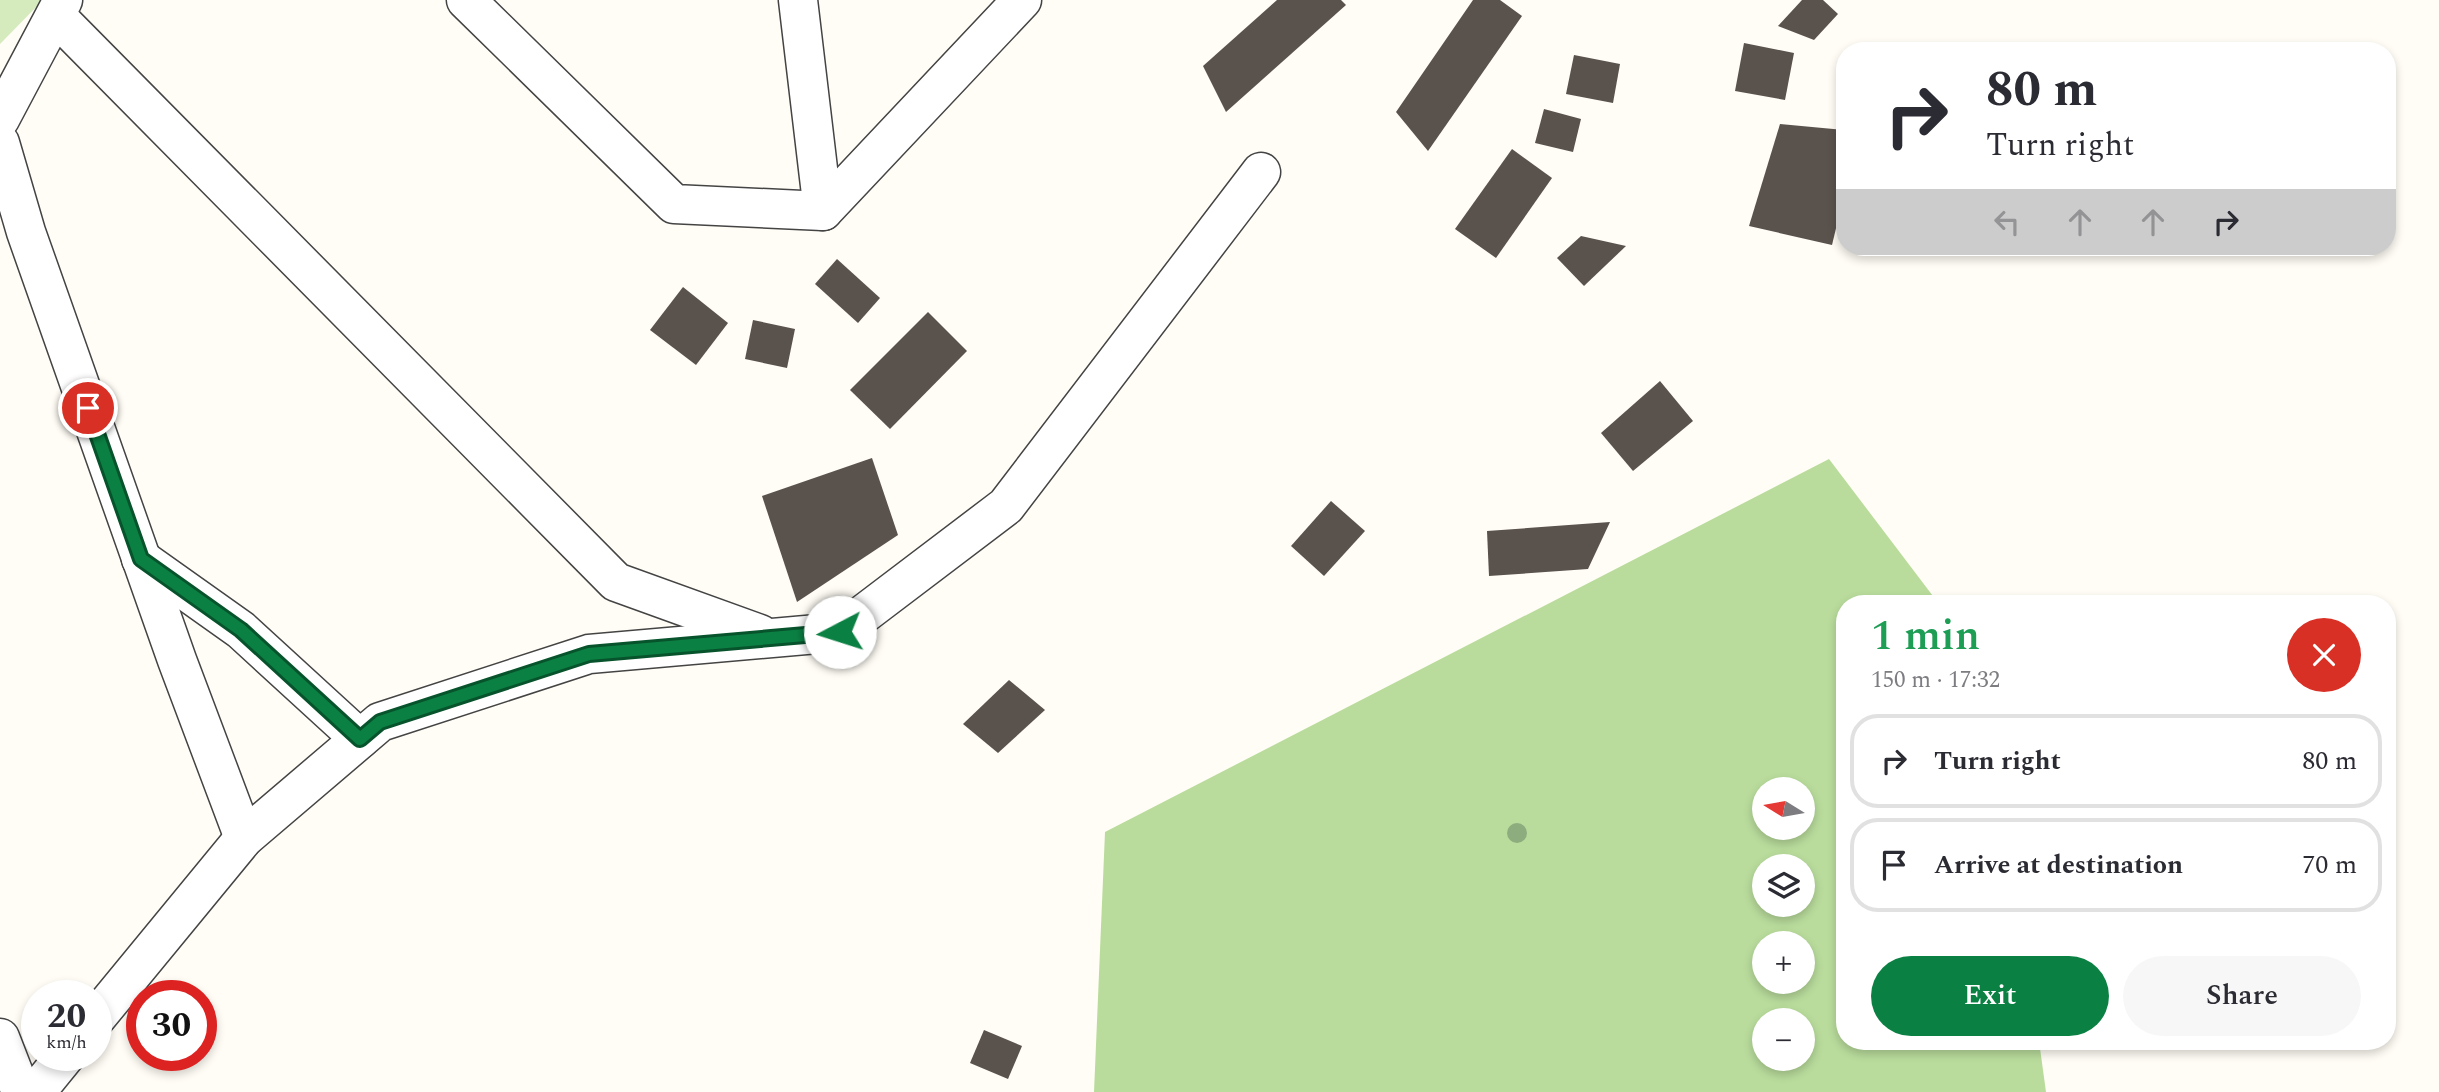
<!DOCTYPE html>
<meta charset="utf-8">
<style>
:root{--surface:#fff;--page:#f7f7f7;--text:#2b2b33;--muted:#7c7c81;--line:#e1e1e2;--accent:#0b8043}
body{margin:0;font-family:Spectral,serif;background:var(--page);color:var(--text);height:100vh;display:flex;flex-direction:column;font-size:26px;white-space:nowrap}
*{box-sizing:border-box;margin:0}
p{font-size:23px;color:var(--muted)}
.icon{flex:none;width:38px;height:38px;fill:none;stroke:currentColor;stroke-width:2;stroke-linecap:round;stroke-linejoin:round}
.map{position:relative;flex:1;overflow:hidden}
.side{position:absolute;left:1836px;top:595px;width:560px;height:455px;display:flex;flex-direction:column;background:var(--surface);border-radius:28px;box-shadow:0 4px 10px #0003}
.side>*{flex:none}
.guide{position:absolute;left:1836px;top:42px;width:560px;height:214px;border-radius:28px;box-shadow:0 4px 10px #0003;background:#fff;color:var(--text);overflow:hidden}
.needle{width:46px;rotate:281deg}
.fabs{position:absolute;left:1752px;top:777px;display:grid;gap:14px}
.fabs a{display:grid;place-items:center;width:63px;height:63px;border-radius:50%;background:var(--surface);box-shadow:0 4px 10px #0003;font-size:35px}
.speed{position:absolute;left:21px;top:980px;display:flex;gap:14px;font-size:35px;font-weight:700;text-align:center}
.speed>*{display:grid;place-content:center;width:91px;height:91px;border-radius:50%;background:var(--surface);box-shadow:0 4px 10px #0003;line-height:1}
.speed small{font-size:18px;font-weight:400}
.speed .limit{border:10px solid #d22;background:#fff;color:#111}
.pin{position:absolute;display:grid;place-items:center;width:60px;height:60px;color:#fff;margin:-30px;border:4px solid #fff;border-radius:50%;box-shadow:0 2px 7px #0007}
.me{position:absolute;width:77px;margin:-38px;rotate:265deg;stroke-linejoin:round;filter:drop-shadow(0 0 5px #0008)}
.turn{display:flex;align-items:center;gap:24px;height:147px;padding:0 35px;font-size:32px}
.turn .icon{width:91px;height:91px;stroke-width:2.5}
.turn b{display:block;font-size:49px;line-height:60px}
.lanes{display:flex;align-items:center;height:66px;padding:0 35px;background:#0003;justify-content:center;gap:35px;direction:ltr}
.lanes .off{opacity:.35}
.round{display:grid;place-items:center;flex:none;width:74px;height:74px;border-radius:37px;background:var(--page)}
.overview{display:flex;align-items:center;justify-content:space-between;height:119px;padding:0 35px}
h1{font-size:42px;font-weight:600;line-height:52px;color:#1e9e55}
.cta{display:flex;gap:14px;margin-top:auto;padding:14px 35px}
.cta a{flex:1;height:80px;border-radius:42px;background:var(--accent);color:#fff;font-size:28px;font-weight:600;line-height:80px;text-align:center}
.cta a+a{background:var(--page);color:var(--text)}
ul{padding:0;list-style:none}
li{display:flex;align-items:center;gap:21px;height:94px;margin:0 14px 10px;padding:0 21px;border:4px solid var(--line);border-radius:28px}
li div{flex:1}
li b{display:block;font-size:26px}
li em{font-style:normal}
.map>svg:first-child{display:block}
.green{fill:#d5ebbd}
.forest{fill:#b9dc9c;fill-rule:evenodd}
.building{fill:#5a524d}
.lines{fill:none;stroke-linecap:round;stroke-linejoin:round}
.street-casing{stroke:#444;stroke-width:41}
.street{stroke:#fff;stroke-width:38}
.tree{fill:#8dad7f}
.route-casing{stroke:#07532c;stroke-width:18}
.route{stroke:#0b8043;stroke-width:12}
</style>
<div class="map">
<svg width="2439" height="1092" viewBox="0 0 2439 1092">
<rect width="100%" height="100%" fill="#fffdf5"/>
<polygon class="green" points="0,0 43,0 0,44"/>
<path class="forest" d="M 1829,459 L 1939,604 L 1844,604 L 1844,1041 L 2039,1041 L 2046,1092 L 1094,1092 L 1105,832 ZM 1764,789 L 1802,789 L 1802,828 L 1764,828 ZM 1764,866 L 1802,866 L 1802,905 L 1764,905 ZM 1764,943 L 1802,943 L 1802,982 L 1764,982 ZM 1802,1020 L 1802,1059 L 1764,1059 L 1764,1020 Z"/>
<g class="building">
<polygon points="1277,0 1341,0 1346,5 1226,112 1203,66"/>
<polygon points="1473,0 1500,0 1522,16 1428,151 1396,112"/>
<polygon points="1802,0 1823,0 1838,14 1814,40 1778,26"/>
<polygon points="1744,43 1794,53 1785,100 1735,91"/>
<polygon points="1574,55 1620,64 1613,103 1566,94"/>
<polygon points="1544,109 1581,119 1573,152 1535,143"/>
<polygon points="1780,124 1844,130 1844,195 1832,245 1749,226"/>
<polygon points="1512,149 1552,178 1496,258 1455,229"/>
<polygon points="1581,236 1626,246 1584,286 1557,258"/>
<polygon points="837,259 880,298 858,323 815,284"/>
<polygon points="683,287 728,323 696,365 650,330"/>
<polygon points="928,312 967,351 890,429 850,390"/>
<polygon points="753,320 795,329 787,368 745,359"/>
<polygon points="1660,381 1693,421 1633,471 1601,433"/>
<polygon points="872,458 898,535 797,602 762,496"/>
<polygon points="1331,501 1365,531 1324,576 1291,546"/>
<polygon points="1610,522 1588,569 1489,576 1487,531"/>
<polygon points="1009,680 1045,710 998,753 963,724"/>
<polygon points="984,1030 1022,1046 1008,1079 970,1063"/>
</g>
<g class="lines">
<defs>
<g id="street">
<polyline points="466,0 674,204 823,211 1022,0"/>
<polyline points="798,0 823,211"/>
<polyline points="56,16 616,582 760,634"/>
<polyline points="0,119 63,0"/>
<polyline points="0,143 26,232 177,660 244,838"/>
<polyline points="141,559 241,630 360,739"/>
<polyline points="96,1018 244,838 380,722 589,654 840,632 1006,506 1261,172"/>
<polyline points="0,1038 21,1092"/>
<polyline points="36,1092 66,1055"/>
</g>
</defs>
<use href="#street" class="street-casing"/>
<use href="#street" class="street"/>
</g>
<circle class="tree" cx="1517" cy="833" r="10"/>
<g class="lines">
<defs>
<polyline id="route" points="88,408 141,559 241,630 360,739 380,722 589,654 840,632"/>
</defs>
<use href="#route" class="route-casing"/>
<use href="#route" class="route"/>
</g>
</svg>
<div class="fabs">
<a><svg class="needle" viewBox="-14 -14 28 28"><path d="M0-13l5 13h-10z" fill="#e53935"/><path d="M0 13l5-13h-10z" fill="#7c7c81"/></svg></a>
<a><svg class="icon" aria-label="layers" viewBox="0 0 24 24"><path d="M12 4l9 5-9 5-9-5zM3 14l9 5 9-5"/></svg></a>
<a>+</a>
<a>−</a>
</div>
<div class="speed"><div>20<small>km/h</small></div><div class="limit">30</div></div>
<div class="pin" style="left:88px;top:408px;background:#d93025"><svg class="icon" aria-label="arrive" viewBox="0 0 24 24"><path d="M6 21V4h12l-3 4 3 4H6"/></svg></div>
<svg class="me" style="left:840px;top:632px" viewBox="-20 -20 40 40"><circle r="19" fill="#fff"/><path d="M0-13L10 11 0 6-10 11z" fill="#0b8043"/></svg>
<div class="guide">
<div class="turn"><svg class="icon" aria-label="right" viewBox="0 0 24 24"><path d="M7 20v-9h11M14 6l5 5-5 5"/></svg><div><b>80 m</b>Turn right</div></div>
<div class="lanes"><svg class="icon off" aria-label="left" viewBox="0 0 24 24"><path d="M17 20v-9H6M10 6l-5 5 5 5"/></svg><svg class="icon off" aria-label="ahead" viewBox="0 0 24 24"><path d="M12 20V5M6 11l6-6 6 6"/></svg><svg class="icon off" aria-label="ahead" viewBox="0 0 24 24"><path d="M12 20V5M6 11l6-6 6 6"/></svg><svg class="icon" aria-label="right" viewBox="0 0 24 24"><path d="M7 20v-9h11M14 6l5 5-5 5"/></svg></div>
</div>
<section class="side">
<div class="overview"><div><h1>1 min</h1><p>150 m · 17:32</p></div><a class="round" style="background:#d93025;color:#fff"><svg class="icon" aria-label="close" viewBox="0 0 24 24"><path d="M6 6l12 12M18 6L6 18"/></svg></a></div>
<ul>
<li><svg class="icon" aria-label="right" viewBox="0 0 24 24"><path d="M7 20v-9h11M14 6l5 5-5 5"/></svg><div><b>Turn right</b></div><em>80 m</em></li>
<li><svg class="icon" aria-label="arrive" viewBox="0 0 24 24"><path d="M6 21V4h12l-3 4 3 4H6"/></svg><div><b>Arrive at destination</b></div><em>70 m</em></li>
</ul>
<div class="cta"><a>Exit</a><a>Share</a></div>
</section>
</div>
